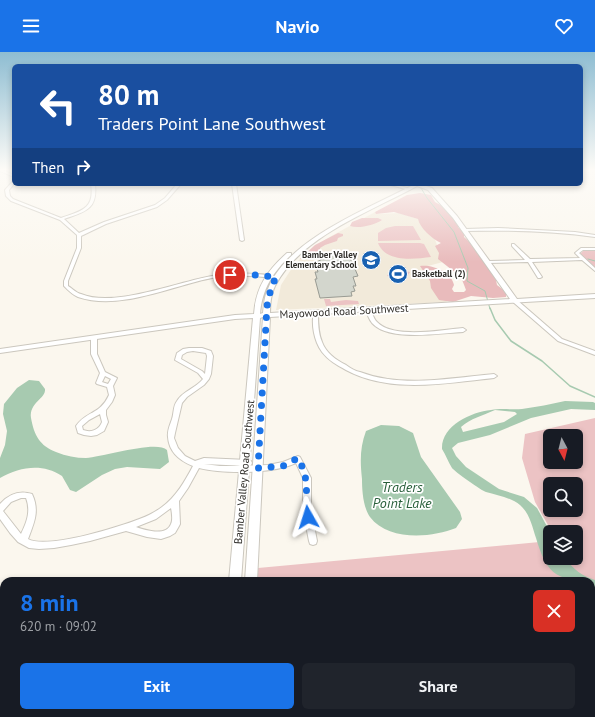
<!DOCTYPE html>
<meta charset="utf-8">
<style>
:root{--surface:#171b24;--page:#20242c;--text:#f1f3f6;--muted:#9ea1a6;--accent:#1a73e8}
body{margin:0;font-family:"PT Sans",sans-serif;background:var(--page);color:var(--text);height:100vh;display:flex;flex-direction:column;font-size:15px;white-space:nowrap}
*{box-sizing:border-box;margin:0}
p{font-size:13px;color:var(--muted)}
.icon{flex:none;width:22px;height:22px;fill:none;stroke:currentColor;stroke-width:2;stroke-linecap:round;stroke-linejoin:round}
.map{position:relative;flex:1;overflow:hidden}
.details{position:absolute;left:0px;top:525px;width:595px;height:140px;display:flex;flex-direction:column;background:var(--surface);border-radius:12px 12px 0 0;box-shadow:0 2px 6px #0003}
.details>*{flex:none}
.hud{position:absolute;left:12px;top:12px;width:571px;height:122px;border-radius:6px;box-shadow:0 2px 6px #0003;background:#1a4fa0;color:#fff;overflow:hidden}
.needle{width:26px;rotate:173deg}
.tools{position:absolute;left:543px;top:377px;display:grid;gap:8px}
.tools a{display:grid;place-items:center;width:40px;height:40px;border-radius:6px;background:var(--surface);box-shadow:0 2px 6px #0003;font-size:20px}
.pin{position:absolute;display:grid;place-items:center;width:34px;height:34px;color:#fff;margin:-17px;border:2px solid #fff;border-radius:50%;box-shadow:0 1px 4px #0007}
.me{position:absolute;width:44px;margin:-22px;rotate:354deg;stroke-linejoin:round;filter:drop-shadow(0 0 3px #0008)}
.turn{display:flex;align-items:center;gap:14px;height:84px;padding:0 20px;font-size:18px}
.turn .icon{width:52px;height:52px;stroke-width:2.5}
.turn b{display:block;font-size:28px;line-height:34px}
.then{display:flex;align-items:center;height:38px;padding:0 20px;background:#0003;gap:8px;font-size:15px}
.round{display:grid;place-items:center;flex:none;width:42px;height:42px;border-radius:6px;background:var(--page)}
.overview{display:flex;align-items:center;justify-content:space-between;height:68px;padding:0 20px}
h1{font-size:24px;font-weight:700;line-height:30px;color:var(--accent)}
.button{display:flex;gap:8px;margin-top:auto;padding:8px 20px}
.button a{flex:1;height:46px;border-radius:6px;background:var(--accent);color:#fff;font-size:16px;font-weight:700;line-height:46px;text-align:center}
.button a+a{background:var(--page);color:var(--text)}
header{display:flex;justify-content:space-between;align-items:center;height:52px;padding:0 20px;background:var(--accent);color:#fff;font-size:18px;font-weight:700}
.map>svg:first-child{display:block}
.built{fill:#f2eada}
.green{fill:#ecc3c4;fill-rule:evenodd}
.forest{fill:#e9bbbc}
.water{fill:#a7cab0;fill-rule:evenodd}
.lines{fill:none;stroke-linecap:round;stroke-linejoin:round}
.stream-far1{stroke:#a7cab0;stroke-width:1}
.stream{stroke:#a7cab0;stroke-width:1.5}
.building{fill:#d3d6cd;stroke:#999b93}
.street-casing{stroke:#cbc7be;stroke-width:2}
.secondary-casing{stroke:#cbc7be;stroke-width:2}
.street{fill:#fff;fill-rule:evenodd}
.secondary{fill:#fff;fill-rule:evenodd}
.route{stroke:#1a73e8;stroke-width:7;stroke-dasharray:0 12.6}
.labels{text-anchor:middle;stroke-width:3.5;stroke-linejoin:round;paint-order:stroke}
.far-poi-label{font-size:9px;font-weight:bold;fill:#2f2d29;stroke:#fff;text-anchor:end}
.street-label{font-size:11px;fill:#2f2d29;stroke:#fff}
.near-water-label{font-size:14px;font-style:italic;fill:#295f3b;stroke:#fff}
</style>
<header><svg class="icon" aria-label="menu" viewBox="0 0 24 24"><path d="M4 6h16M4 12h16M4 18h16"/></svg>Navio<svg class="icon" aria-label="heart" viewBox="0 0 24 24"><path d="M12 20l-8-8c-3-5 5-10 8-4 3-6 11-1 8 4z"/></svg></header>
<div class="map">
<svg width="595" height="665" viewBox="0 0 595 665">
<rect width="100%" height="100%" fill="#fbf7ee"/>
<polygon class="built" points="375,160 377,162 399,161 418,167 431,176 443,210 424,215 447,250 276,258 281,233 294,213 303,204 326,187"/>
<g class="green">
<polygon points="395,174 413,174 421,188 378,189 378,181 386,176"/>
<path d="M 378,191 L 420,191 L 424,192 L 431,205 C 414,207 386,211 378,191 Z"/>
<polygon points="584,198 595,198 595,216 580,202"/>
<polygon points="392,216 410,220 405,227 387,224"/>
<polygon points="324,247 330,247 331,250 346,248 358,249 359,252 326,254"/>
<path d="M 595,366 L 595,665 L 253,665 L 254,661 L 591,661 L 591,529 L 257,529 L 258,516 L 550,489 L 550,506 L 576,506 L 576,480 L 552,480 L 535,450 L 522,406 L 525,382 ZM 550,384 L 576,384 L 576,410 L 550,410 ZM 550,432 L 576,432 L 576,458 L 550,458 Z"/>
<polygon points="0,536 4,536 4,661 175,661 158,665 0,665"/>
</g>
<g class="forest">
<path d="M 420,141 L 431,143 L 435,150 L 444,155 L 458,172 L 458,175 L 464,180 L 464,185 L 473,193 L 495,224 L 497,233 L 506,240 L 506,245 L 493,246 L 471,244 L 453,250 L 439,248 L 431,236 L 430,229 L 420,214 C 432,212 452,220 454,233 L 452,237 L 454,240 L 464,240 L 466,238 L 461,225 L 438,207 L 439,201 L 435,194 L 441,191 C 431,186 420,176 418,167 L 394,160 L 376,162 L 375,160 L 407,143 Z"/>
<path d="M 362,166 L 378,166 L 382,168 C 374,173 359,177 350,174 L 352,170 Z"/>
<polygon points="338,181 343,182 343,184 338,186 337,189 325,193 320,196 320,202 312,207 300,207 315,193"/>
</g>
<g class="water">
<path d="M 29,328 L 39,329 L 45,337 C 46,347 29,350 31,366 C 34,383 40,394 56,400 C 66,404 76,406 86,406 C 104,405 156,388 167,398 L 169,410 L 160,417 L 127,415 L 115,417 L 102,423 L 76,440 L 70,438 L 62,424 C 42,411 20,415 0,426 L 0,406 L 5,393 L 7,379 L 3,362 L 4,352 L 17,336 Z"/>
<path d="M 565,349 L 593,350 L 595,351 L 595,358 L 571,357 L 531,366 L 490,383 L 458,391 L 452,396 L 456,404 L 466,415 L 499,437 L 524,445 L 537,456 L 550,480 L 550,506 L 565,506 C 573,517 582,524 595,528 L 595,543 L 591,540 L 591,529 C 554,529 546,519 536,486 C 532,474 530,462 520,453 C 512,446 497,443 486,440 C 482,439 454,419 452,416 C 448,410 446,403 442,397 C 441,374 471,360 491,358 C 502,356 512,358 522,357 C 537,355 551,352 565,349 ZM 495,358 L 515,360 L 517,362 L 504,370 L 463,380 L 461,375 C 471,366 482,364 495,358 Z"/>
<path d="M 381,373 L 399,374 L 413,381 L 421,405 L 460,460 L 462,467 L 456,476 C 431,486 388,489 370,465 C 363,455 362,438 362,427 C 360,409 360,395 366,379 Z"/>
<polygon points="595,623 595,659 585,665 513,665 520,661 591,661 591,624"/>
<polygon points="147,661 302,661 308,665 140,665"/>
</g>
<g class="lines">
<g class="stream-far1">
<polyline points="421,136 427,146 454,180 468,216 467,229 485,239 490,257"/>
<polyline points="588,207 595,209"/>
</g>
<polyline class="stream" points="490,256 495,268 511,289 542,309 570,334 595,345"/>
</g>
<polygon class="building" points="333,201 350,206 355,217 358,224 353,225 356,234 353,234 355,239 351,240 352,244 320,246 315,227 317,227 315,220 318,220 315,211"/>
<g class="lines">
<defs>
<g id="street">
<polygon points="0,117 14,123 14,125 0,119"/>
<path d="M 13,129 L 14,129 L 14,132 L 9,138 L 10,144 L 13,147 L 61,166 C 81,159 95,157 91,132 L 95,132 C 98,158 84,160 64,167 L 79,181 L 104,170 L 155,153 L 165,146 L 177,132 L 181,132 L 167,148 L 157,155 L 106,172 L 81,184 L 81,196 L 68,229 L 68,234 C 72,236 76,241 81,242 C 114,256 177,230 212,224 C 233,220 255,221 276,224 L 278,225 L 276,226 C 255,224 233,222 212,226 C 171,234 120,259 78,245 C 73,243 68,238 64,234 L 64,229 L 77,196 L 77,183 L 60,168 L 11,149 L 6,144 L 5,138 Z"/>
<polygon points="232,132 236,132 244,188 242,189 240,188"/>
<polygon points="387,132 393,132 411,137 409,138"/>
<path d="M 498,176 L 575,180 L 595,183 L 595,185 C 552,179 508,178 465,179 L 463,178 L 465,177 Z"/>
<polygon points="512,192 514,192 530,207 580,206 575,201 581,196 595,196 595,198 583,198 579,201 595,216 595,219 582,208 532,210 542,225 540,226 538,226 528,210 487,211 487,209 489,209 525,208 512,194"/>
<polygon points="513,248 517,248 562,287 595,299 595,303 558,289 513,250"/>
<path d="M 366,256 L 370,256 C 372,260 373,266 377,270 C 393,287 441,278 463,276 L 466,278 L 463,280 C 440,281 389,290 372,271 C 369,267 367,262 366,257 Z"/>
<path d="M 314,259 L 318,259 L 318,260 C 318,270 318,281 322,290 C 326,301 336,308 346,313 C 350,316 355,319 360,320 C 402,336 450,326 494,322 L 497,324 L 494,326 C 446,331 391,342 346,318 C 337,313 328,308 322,300 C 314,289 311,272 314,259 Z"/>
<path d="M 94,284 L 97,286 L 97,302 L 105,320 L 117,326 L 113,334 L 115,343 L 112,350 L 106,358 L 106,363 L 108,370 L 104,379 L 97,383 L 91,384 L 84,383 L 78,381 L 76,374 C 86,359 100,363 109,343 L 107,335 L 97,332 L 96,331 L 100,321 L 91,302 L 91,286 ZM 105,324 L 111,327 L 108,332 L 102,330 ZM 100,362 L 102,370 C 99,378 91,381 83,378 L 82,374 L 89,368 Z"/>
<path d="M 189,296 L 202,296 L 211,299 L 213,304 L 211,322 L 209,327 L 204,333 L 187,345 L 182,351 L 175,381 L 174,386 L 178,396 L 185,404 L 195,409 L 204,406 L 248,408 L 251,409 L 252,411 L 251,413 L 248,414 L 204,412 L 220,414 L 234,414 L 268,413 L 283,410 L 298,404 L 300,405 L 311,426 L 311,458 L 317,489 L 316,492 L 313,493 L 310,492 L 309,489 L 303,458 L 303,426 L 296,411 C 273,422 224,422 199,416 L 188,436 L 179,449 L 180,472 L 179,474 L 175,481 L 170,484 L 161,487 L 147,485 L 126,479 L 90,489 L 71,493 L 54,496 L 39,497 L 29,496 L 18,490 L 10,481 L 0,467 L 0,452 C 9,442 19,438 32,442 C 40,459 34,471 28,487 C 47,498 128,473 149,463 C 153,461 158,458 162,455 C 176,445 185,429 193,414 C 180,409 169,400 168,385 C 167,379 170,373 172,367 C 174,361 173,354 177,349 C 183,339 196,336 203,327 L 198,321 L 175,308 L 177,301 L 183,297 ZM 193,299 L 206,301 L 207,304 L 205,322 L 202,319 L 181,307 L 182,303 L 187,300 ZM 21,446 L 26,446 C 31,459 27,470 21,482 L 3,459 L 11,450 ZM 171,456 C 172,461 173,468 171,472 C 166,485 145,478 136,475 L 156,467 Z"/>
</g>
<g id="secondary">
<path d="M 415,132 L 420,132 L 432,136 L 457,164 L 517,247 L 595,242 L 595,246 L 270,265 L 257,529 L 245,529 L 263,265 L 260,266 L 241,529 L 229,529 L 253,266 L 235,267 L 0,301 L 0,297 L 235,263 L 254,262 C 256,235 267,219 287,201 L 291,201 L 291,203 C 273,220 262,237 260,262 L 263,261 C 264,253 264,245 268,237 C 287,187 370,156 415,132 ZM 417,134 L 428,138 L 453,166 L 510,247 L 270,261 C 270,252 271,242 275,234 C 301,184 370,160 417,134 Z"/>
<rect x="219" y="661" width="14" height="4"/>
<rect x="235" y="661" width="14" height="4"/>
</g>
</defs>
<use href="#street" class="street-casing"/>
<use href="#secondary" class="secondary-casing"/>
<use href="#street" class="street"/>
<use href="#secondary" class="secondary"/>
</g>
<linearGradient id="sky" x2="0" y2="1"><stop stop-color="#8ebdd2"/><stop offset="0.56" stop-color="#fdfbf7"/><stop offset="1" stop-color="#fdfbf7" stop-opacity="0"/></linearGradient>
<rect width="595" height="210" fill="url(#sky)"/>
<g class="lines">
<path class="route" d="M 230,223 L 257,223 L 276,225 L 271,236 L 267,254 L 258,416 L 283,414 L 298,406 C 311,430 304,440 308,465"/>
</g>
<defs>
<symbol id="school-disc" viewBox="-11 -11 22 22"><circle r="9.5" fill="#1961b1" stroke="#fff"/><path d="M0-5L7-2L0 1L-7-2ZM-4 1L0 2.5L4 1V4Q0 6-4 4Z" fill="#fff"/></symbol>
<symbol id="stadium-disc" viewBox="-11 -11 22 22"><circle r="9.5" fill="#1961b1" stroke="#fff"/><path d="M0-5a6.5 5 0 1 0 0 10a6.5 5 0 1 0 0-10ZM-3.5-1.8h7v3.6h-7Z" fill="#fff"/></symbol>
</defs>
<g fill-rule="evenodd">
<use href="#school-disc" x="360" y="197" width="22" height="22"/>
<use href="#stadium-disc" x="387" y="211" width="22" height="22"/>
</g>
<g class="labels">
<g class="far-poi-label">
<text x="357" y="206">Bamber Valley<tspan x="357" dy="10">Elementary School</tspan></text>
<text x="412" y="225" text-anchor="start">Basketball (2)</text>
</g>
<g class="street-label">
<text transform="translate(344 259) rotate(-3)" y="4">Mayowood Road Southwest</text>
<text transform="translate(244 420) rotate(-85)" y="4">Bamber Valley Road Southwest</text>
</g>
<g class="near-water-label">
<text x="402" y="440">Traders<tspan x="402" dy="16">Point Lake</tspan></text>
</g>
</g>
</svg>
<div class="tools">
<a><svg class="needle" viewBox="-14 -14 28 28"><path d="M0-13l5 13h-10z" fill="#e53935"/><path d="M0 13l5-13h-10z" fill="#9ea1a6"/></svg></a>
<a><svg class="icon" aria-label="search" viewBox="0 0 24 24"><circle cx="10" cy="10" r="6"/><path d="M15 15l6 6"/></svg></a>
<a><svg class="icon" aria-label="layers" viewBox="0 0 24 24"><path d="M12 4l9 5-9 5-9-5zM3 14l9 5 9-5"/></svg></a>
</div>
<div class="pin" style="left:230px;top:223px;background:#d93025"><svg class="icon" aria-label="arrive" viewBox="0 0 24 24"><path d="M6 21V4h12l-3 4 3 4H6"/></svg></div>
<svg class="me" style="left:308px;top:465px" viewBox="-20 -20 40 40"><path d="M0-17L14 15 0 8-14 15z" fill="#1a73e8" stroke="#fff" stroke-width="4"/></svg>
<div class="hud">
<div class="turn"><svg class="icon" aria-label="left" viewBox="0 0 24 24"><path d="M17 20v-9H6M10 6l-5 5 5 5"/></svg><div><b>80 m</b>Traders Point Lane Southwest</div></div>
<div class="then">Then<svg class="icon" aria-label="right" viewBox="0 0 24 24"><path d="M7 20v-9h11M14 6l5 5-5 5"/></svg></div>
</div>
<section class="details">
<div class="overview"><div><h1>8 min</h1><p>620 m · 09:02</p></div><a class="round" style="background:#d93025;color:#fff"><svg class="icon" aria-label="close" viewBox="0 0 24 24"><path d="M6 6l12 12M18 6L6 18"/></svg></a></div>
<div class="button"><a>Exit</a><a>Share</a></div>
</section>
</div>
